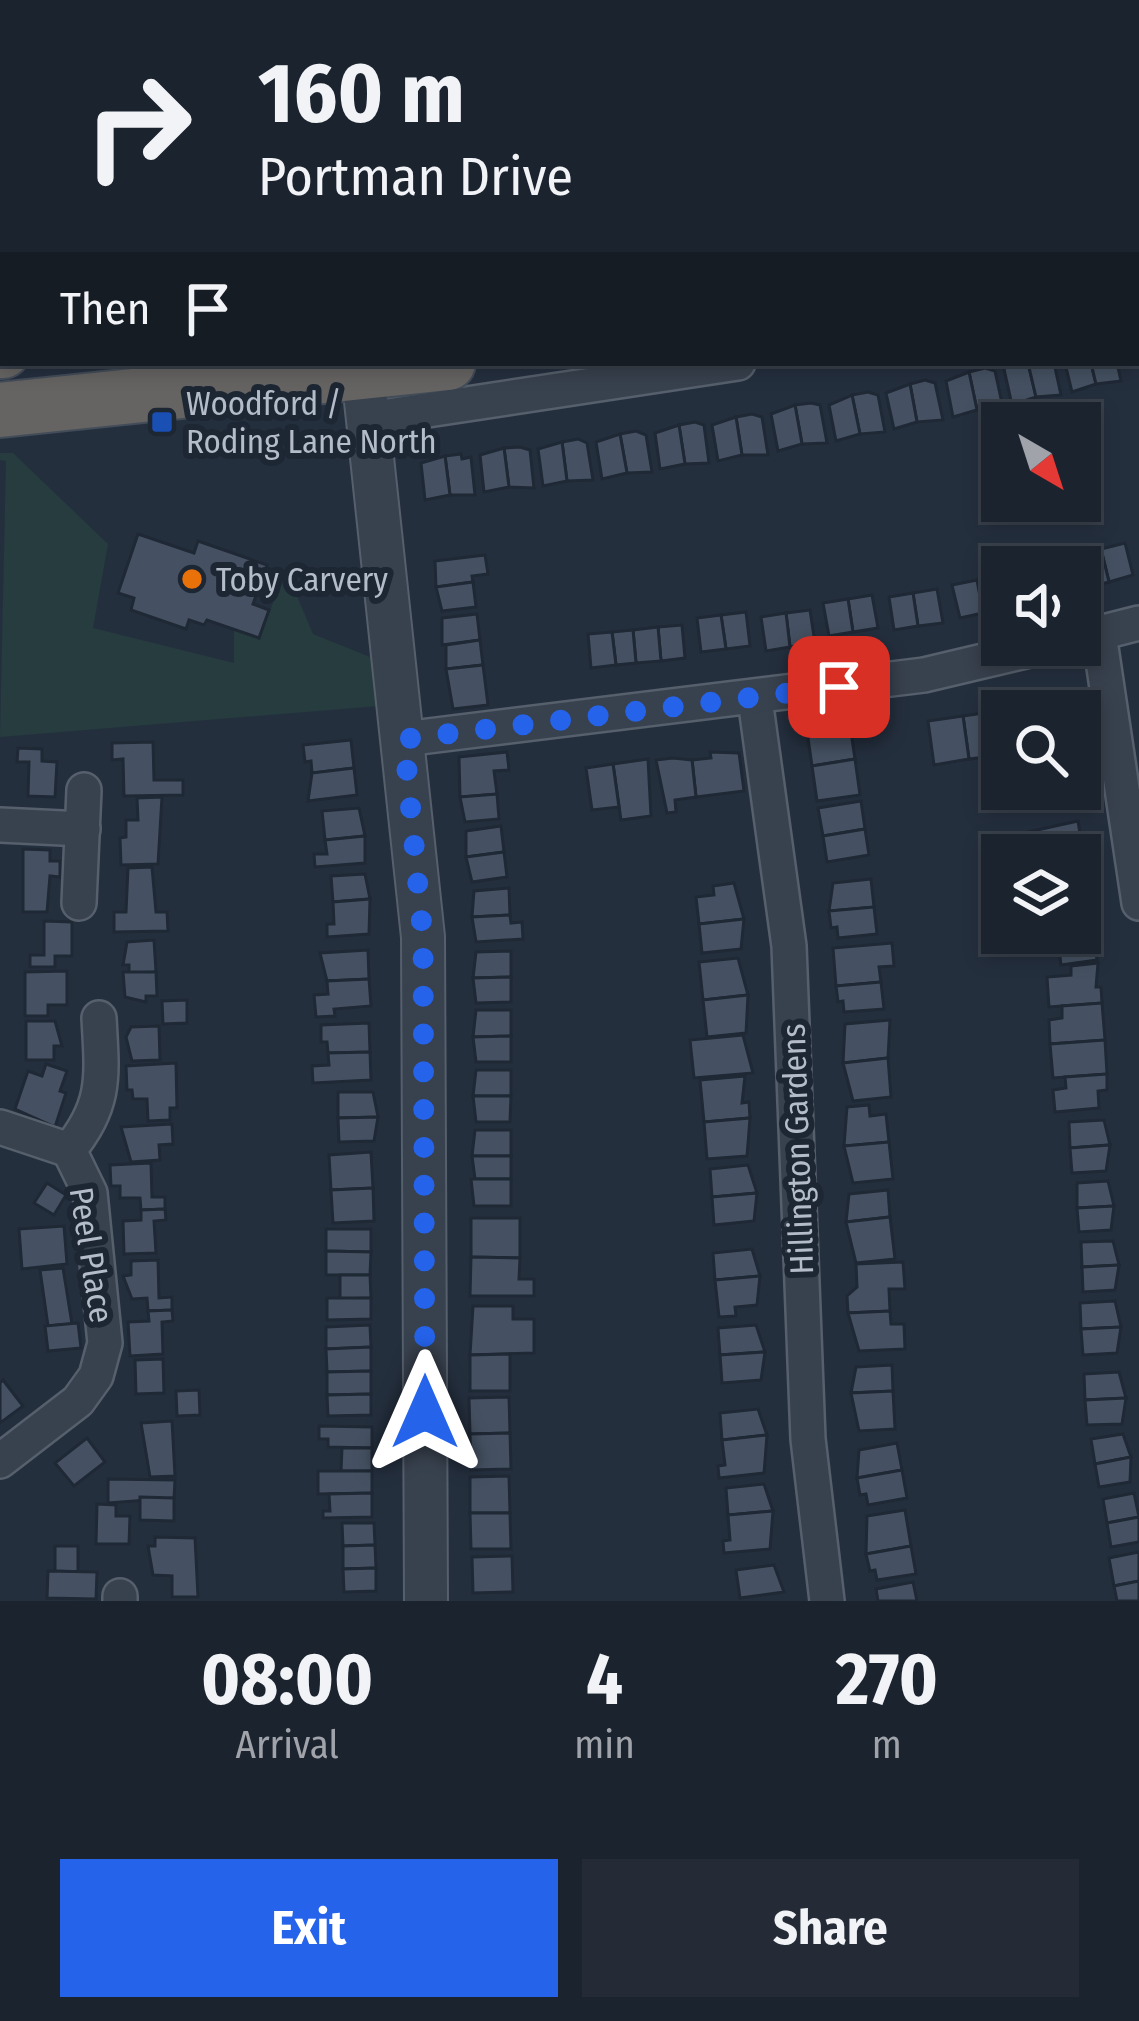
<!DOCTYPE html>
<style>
:root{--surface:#1b232e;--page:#242b36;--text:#f1f3f6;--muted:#a0a4aa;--line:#39404a;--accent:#2563eb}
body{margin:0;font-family:"Fira Sans Condensed",sans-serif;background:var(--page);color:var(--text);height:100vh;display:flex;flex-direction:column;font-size:45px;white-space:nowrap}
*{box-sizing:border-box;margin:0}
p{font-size:39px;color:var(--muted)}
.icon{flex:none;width:66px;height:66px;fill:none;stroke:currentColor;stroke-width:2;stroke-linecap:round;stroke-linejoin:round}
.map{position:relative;height:1601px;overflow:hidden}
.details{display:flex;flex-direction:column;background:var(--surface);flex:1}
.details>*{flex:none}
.top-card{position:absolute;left:0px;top:0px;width:1140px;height:366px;box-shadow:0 6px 18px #0003,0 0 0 3px var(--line);background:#1b232e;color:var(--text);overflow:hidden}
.needle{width:78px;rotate:141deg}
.buttons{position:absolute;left:981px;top:402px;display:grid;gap:24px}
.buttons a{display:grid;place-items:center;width:120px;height:120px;border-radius:0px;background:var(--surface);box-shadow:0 6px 18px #0003,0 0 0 3px var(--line);font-size:60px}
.pin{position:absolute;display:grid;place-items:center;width:102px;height:102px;color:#fff;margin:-51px;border-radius:24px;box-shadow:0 6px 18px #0006}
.me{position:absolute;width:132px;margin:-66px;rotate:0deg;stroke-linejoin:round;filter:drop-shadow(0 0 9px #0008)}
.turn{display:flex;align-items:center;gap:42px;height:252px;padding:0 60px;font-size:54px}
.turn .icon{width:156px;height:156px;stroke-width:2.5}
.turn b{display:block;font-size:84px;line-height:102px}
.then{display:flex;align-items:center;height:114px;padding:0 60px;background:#0003;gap:24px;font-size:45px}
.eta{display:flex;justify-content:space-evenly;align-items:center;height:204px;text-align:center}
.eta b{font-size:72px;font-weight:700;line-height:84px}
.cta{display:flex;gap:24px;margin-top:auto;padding:24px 60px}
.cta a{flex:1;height:138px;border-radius:0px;background:var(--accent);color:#fff;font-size:48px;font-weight:700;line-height:138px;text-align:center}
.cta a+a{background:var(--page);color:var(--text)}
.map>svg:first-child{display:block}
.green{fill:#263c3f}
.building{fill:#455162;stroke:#1f2835;stroke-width:3}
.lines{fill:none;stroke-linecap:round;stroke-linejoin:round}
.service-casing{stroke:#565f6c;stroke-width:21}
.minor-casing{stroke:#565f6c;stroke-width:38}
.tertiary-casing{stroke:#565f6c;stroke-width:46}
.trunk-casing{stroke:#434c59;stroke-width:58}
.service{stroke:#38414e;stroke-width:16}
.minor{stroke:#38414e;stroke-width:33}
.tertiary{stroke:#38414e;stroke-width:42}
.trunk{stroke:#656462;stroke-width:54}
.route{stroke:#2563eb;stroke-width:21;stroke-dasharray:0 37.8}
.transit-dot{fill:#1a4fb4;stroke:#1d2633;stroke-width:4.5}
.food-dot{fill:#e8710a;stroke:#1d2633;stroke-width:4.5}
.labels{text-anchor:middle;stroke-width:12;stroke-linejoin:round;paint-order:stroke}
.poi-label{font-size:33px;fill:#b4bcc9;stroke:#1d2633;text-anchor:start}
.street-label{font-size:33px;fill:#b4bcc9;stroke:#1d2633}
</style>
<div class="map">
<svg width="1139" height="1601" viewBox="0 0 1139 1601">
<rect width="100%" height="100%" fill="#242f3e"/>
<polygon class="green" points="0,453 13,453 108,544 93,628 234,663 234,629 259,638 286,570 313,634 375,659 379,706 0,737 6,461 0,460"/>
<g class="building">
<polygon points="0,0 68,0 3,3 3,71"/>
<polygon points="1011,363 1028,363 1036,397 1012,405 1004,369"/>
<polygon points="1028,363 1054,363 1061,395 1036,397"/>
<polygon points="1065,363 1091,363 1096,384 1072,392"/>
<polygon points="1091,363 1117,363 1121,381 1096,384"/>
<polygon points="985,368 995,371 1003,408 977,410 969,372"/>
<polygon points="969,372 977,410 953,417 946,381"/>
<polygon points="925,380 935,383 943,420 917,422 910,384"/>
<polygon points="910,384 917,422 894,429 886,393"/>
<polygon points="868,392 878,395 885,432 860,434 852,395"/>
<polygon points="852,395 860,434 836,441 829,405"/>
<polygon points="811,403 820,405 827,443 802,444 795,405"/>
<polygon points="795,405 802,444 778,451 771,414"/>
<polygon points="752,414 762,417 768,455 742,455 736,417"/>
<polygon points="736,417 742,455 718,461 712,425"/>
<polygon points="695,422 704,425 709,463 685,464 679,425"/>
<polygon points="679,425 685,464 660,469 655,433"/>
<polygon points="636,431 646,435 652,472 627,473 620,434"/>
<polygon points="620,434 627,473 602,479 596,442"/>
<polygon points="578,439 587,443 593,480 567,481 562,442"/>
<polygon points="562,442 567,481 543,486 538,449"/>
<polygon points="520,447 530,450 534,488 509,487 504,448"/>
<polygon points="504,448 509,487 484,492 480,455"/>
<polygon points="461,454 462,459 471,457 475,495 450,495 445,456"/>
<polygon points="445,456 450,495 425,500 421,463"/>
<polygon points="138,534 194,553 198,541 267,565 253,604 269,610 259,638 207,620 204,625 189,620 186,629 131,610 134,598 118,593"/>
<polygon points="1125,543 1133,575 1109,582 1101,549"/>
<polygon points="1101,549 1109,582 1086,588 1077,555"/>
<polygon points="485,555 488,574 472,576 473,582 436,587 435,561"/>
<polygon points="1000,574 1002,609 983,613 977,580"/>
<polygon points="977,580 983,613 960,618 952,585"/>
<polygon points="473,582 476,607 442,611 436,587"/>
<polygon points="937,589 943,623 918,626 913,593"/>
<polygon points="913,593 918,626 894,630 889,597"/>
<polygon points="872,595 878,628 853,632 848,599"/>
<polygon points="848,599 853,632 829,636 823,603"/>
<polygon points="810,610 815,643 790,647 786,613"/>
<polygon points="746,612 750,646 726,649 721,615"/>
<polygon points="786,613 790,647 766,651 761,617"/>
<polygon points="477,614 480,640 442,645 442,618"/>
<polygon points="721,615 726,649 701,652 697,618"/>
<polygon points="682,625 685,658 661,661 658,627"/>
<polygon points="658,627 661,661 636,663 633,630"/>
<polygon points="633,630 636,663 616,665 612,632"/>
<polygon points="612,632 616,665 591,668 588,634"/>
<polygon points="480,640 483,665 446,669 446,645"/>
<polygon points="483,665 488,705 453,709 446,669"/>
<polygon points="1071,695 1072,699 1086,698 1093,747 1081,749 1080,759 1080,711 1039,711 1038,700"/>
<polygon points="997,711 1002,755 969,759 963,716"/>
<polygon points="963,716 969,759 934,765 928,721"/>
<polygon points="850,725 855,759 812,766 807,731"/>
<polygon points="351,740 354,768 312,773 311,761 305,762 303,745"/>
<polygon points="153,742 154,780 183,780 183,795 124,796 123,759 112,760 112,743"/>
<polygon points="18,748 42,749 42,761 57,762 55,797 28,796 29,762 17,762"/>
<polygon points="507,752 509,770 494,771 497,794 460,797 459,757"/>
<polygon points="710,752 739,753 744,791 696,797 692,760 711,758"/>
<polygon points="673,758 692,760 696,797 675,800 676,812 667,813 656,760"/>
<polygon points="648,759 651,816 621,820 613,764"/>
<polygon points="855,759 860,795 817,801 812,766"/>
<polygon points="613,764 619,807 592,810 586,768"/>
<polygon points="354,768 357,795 308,801 312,773"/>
<polygon points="497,794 499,819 465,822 460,797"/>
<polygon points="162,797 158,864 121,865 120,838 126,837 126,820 138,820 137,798"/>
<polygon points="861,801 865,829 823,836 818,808"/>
<polygon points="359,808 365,836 325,840 322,811"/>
<polygon points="1078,821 1084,860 1080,855 1032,855 1028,832"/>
<polygon points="501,826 504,852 466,857 466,831"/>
<polygon points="865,829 869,855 827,862 823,836"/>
<polygon points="365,836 365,863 315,867 314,854 327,854 325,840"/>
<polygon points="23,849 50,850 50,861 60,861 60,877 50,876 47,912 23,912"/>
<polygon points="504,852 507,877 472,882 466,857"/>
<polygon points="152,867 156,912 167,912 168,931 114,932 114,912 126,912 128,868"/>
<polygon points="365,874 370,899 333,902 331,876"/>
<polygon points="871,879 874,907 829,911 833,883"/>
<polygon points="734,883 744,919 699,924 696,897 714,895 713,886"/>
<polygon points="509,888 510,915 472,917 474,891"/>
<polygon points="370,899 369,934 327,937 327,924 334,924 333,902"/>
<polygon points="874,907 877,934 838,938 837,927 831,928 829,911"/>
<polygon points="510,915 511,923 522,922 523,939 476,942 472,917"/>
<polygon points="744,919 741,949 702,953 699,924"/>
<polygon points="44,921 72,922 72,956 55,956 55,967 30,967 30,955 44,955"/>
<polygon points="1092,921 1097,960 1061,965 1057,933 1080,933 1080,922"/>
<polygon points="154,940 156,972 129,974 129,965 123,965 127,942"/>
<polygon points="892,943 894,966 879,967 881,982 836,986 833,948"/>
<polygon points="368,950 369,979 327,981 320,953"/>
<polygon points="511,951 511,977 473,978 476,952"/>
<polygon points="738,958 748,995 703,1000 699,962"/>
<polygon points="1098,963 1096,987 1101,987 1102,1003 1049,1007 1047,977 1071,975 1071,966"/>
<polygon points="67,971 67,1005 48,1005 48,1016 25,1016 25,972"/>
<polygon points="123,972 156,972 157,996 146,996 146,1002 125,997"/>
<polygon points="511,977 511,1002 476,1003 473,978"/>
<polygon points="369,979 371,1006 334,1009 335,1016 316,1017 314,995 328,994 327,981"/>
<polygon points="881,982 884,1009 844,1012 843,1001 838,1002 836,986"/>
<polygon points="748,995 746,1033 707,1037 703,1000"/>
<polygon points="187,1000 187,1023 163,1024 162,1001"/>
<polygon points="1102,1003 1105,1040 1050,1044 1049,1020 1062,1018 1062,1006"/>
<polygon points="476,1010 511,1010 511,1036 473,1037"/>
<polygon points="890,1020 888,1058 843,1063 845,1024"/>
<polygon points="26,1021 55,1021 62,1046 54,1046 54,1060 26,1060"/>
<polygon points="369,1023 370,1052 328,1053 327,1042 321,1042 321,1025"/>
<polygon points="159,1026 160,1060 132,1061 126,1037 131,1027"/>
<polygon points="743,1035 753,1073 694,1078 690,1040"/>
<polygon points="511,1036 511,1062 476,1062 473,1037"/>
<polygon points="1105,1040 1107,1074 1053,1078 1050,1044"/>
<polygon points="370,1052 371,1080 313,1083 312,1066 329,1065 328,1053"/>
<polygon points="888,1058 891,1097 853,1101 843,1063"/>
<polygon points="176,1063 177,1108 170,1108 170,1120 148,1121 147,1099 133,1099 132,1090 127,1090 126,1066"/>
<polygon points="46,1064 67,1071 60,1091 66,1093 55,1127 15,1109 28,1071 42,1076"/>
<polygon points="476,1070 511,1070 511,1096 473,1096"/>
<polygon points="1107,1074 1107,1090 1098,1091 1099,1108 1055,1112 1053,1090 1066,1088 1065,1077"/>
<polygon points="745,1076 742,1103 749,1102 750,1118 704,1122 700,1080"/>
<polygon points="338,1092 373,1092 378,1117 338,1118"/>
<polygon points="473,1096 511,1096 510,1122 476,1122"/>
<polygon points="869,1105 870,1116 886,1114 889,1142 844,1146 847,1107"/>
<polygon points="378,1117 374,1141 339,1142 338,1118"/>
<polygon points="750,1118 747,1156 707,1159 704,1122"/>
<polygon points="1104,1120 1110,1145 1070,1148 1069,1122"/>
<polygon points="172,1124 173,1144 159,1145 160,1160 131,1162 121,1127"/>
<polygon points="475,1130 511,1130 511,1156 472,1156"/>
<polygon points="889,1142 893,1179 853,1183 844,1146"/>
<polygon points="1110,1145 1106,1171 1072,1173 1070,1148"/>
<polygon points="371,1152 373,1188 331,1190 329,1155"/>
<polygon points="472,1156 511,1156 511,1179 475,1179"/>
<polygon points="151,1163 152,1197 165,1197 165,1209 141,1210 140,1198 120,1198 120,1186 111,1186 110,1165"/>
<polygon points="748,1165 757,1193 712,1197 710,1169"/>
<polygon points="471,1179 511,1179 511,1206 474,1206"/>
<polygon points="1108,1181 1114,1206 1077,1208 1077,1183"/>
<polygon points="47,1183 66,1195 54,1215 34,1203"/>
<polygon points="373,1188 374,1221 333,1223 331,1190"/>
<polygon points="888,1190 890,1217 846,1222 849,1194"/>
<polygon points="757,1193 754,1221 714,1225 712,1197"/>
<polygon points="1114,1206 1111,1230 1079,1232 1077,1208"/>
<polygon points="165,1209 166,1220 154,1221 156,1253 124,1254 123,1221 141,1220 141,1210"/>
<polygon points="890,1217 895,1259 856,1263 846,1222"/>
<polygon points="471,1218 520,1218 520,1258 471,1257"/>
<polygon points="64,1226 67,1264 22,1269 19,1229"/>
<polygon points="326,1229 371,1229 371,1252 326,1251"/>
<polygon points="1113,1241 1119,1265 1082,1267 1081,1242"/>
<polygon points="752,1249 760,1276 715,1280 713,1253"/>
<polygon points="326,1251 371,1252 370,1275 326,1275"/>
<polygon points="471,1257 520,1258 519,1279 534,1279 534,1296 470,1296"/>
<polygon points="158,1260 159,1298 172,1297 172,1310 148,1311 147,1298 132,1299 123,1276 131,1275 131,1261"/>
<polygon points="903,1262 905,1289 889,1289 890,1311 848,1313 847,1296 857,1287 856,1264"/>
<polygon points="1119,1265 1115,1290 1083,1292 1082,1267"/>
<polygon points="63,1268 72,1324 48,1326 40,1270"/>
<polygon points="340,1275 370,1275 371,1298 340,1299"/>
<polygon points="760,1276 757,1305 735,1307 736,1316 719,1317 715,1280"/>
<polygon points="327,1298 371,1298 371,1319 327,1320"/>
<polygon points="1115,1301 1121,1327 1081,1329 1080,1303"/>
<polygon points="473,1306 513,1306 513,1319 534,1319 534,1353 470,1355"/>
<polygon points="172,1310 173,1321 162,1322 163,1354 130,1356 128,1322 149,1321 148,1311"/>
<polygon points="890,1311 891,1324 904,1324 905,1349 859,1351 848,1313"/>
<polygon points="78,1323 81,1348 48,1351 45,1326"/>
<polygon points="370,1325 371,1347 326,1349 326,1327"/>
<polygon points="756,1325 765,1352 720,1355 718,1328"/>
<polygon points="1121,1327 1117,1353 1083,1355 1081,1329"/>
<polygon points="371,1347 371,1371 327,1372 326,1349"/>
<polygon points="765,1352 761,1380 722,1383 720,1355"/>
<polygon points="510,1354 510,1391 470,1391 470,1355"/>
<polygon points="163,1359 164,1393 136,1394 135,1360"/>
<polygon points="892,1365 893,1391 851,1393 856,1367"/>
<polygon points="371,1371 371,1394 327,1395 327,1372"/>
<polygon points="1119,1372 1126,1398 1085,1400 1084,1374"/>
<polygon points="3,1380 23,1406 0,1423 0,1383"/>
<polygon points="199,1390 200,1415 177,1416 176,1391"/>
<polygon points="893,1391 895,1429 859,1431 851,1393"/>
<polygon points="371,1394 371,1415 328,1416 327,1395"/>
<polygon points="509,1397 510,1433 470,1434 469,1398"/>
<polygon points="1126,1398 1122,1424 1087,1425 1085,1400"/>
<polygon points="758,1409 767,1435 722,1440 720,1413"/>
<polygon points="172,1421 175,1476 150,1477 141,1423"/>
<polygon points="319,1426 372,1427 372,1448 328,1447 328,1439 319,1439"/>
<polygon points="510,1433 511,1469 471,1470 470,1434"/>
<polygon points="1123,1434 1131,1457 1095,1464 1091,1439"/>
<polygon points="767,1435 764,1473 719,1478 718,1466 725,1465 722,1440"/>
<polygon points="87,1438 105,1462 74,1486 55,1463"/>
<polygon points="897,1443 902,1470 857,1478 859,1450"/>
<polygon points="342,1448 372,1448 372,1471 341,1471"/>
<polygon points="1131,1457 1130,1482 1099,1487 1095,1464"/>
<polygon points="902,1470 907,1498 868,1505 866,1494 860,1495 857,1478"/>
<polygon points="318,1471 372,1471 372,1493 318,1494"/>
<polygon points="509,1476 510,1513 470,1513 470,1477"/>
<polygon points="108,1479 175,1480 174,1498 108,1503"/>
<polygon points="764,1484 773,1511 728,1515 726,1488"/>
<polygon points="372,1493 372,1517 323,1518 323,1511 330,1511 329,1494"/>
<polygon points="1134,1493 1139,1517 1107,1523 1103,1499"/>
<polygon points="140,1497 174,1498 174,1521 140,1520"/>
<polygon points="97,1504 116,1505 116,1516 130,1516 129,1544 96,1544"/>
<polygon points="905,1510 911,1546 866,1554 867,1516"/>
<polygon points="773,1511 770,1549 724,1553 723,1541 730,1540 728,1515"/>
<polygon points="470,1513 510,1513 511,1549 471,1549"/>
<polygon points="1139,1517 1139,1542 1111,1547 1107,1523"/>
<polygon points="342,1523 374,1523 375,1545 343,1546"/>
<polygon points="155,1537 195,1538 198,1597 172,1597 172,1576 153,1575 148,1546 155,1546"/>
<polygon points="375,1545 376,1568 343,1569 343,1546"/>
<polygon points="55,1546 78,1546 78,1572 55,1571"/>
<polygon points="911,1546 916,1574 877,1580 875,1570 870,1571 866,1554"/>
<polygon points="1139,1552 1139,1581 1114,1586 1109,1558"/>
<polygon points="512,1556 513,1592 473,1593 472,1557"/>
<polygon points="774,1565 784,1592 740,1598 736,1570"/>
<polygon points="376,1568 376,1591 344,1592 343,1569"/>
<polygon points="48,1571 97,1572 96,1599 47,1598"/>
<polygon points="1139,1581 1139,1601 1117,1601 1114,1586"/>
<polygon points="913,1582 917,1601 878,1601 876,1589"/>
</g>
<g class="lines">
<defs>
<g id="service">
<polyline points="77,3 77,0"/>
<polyline points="959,3 972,0"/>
<polyline points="0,84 3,84"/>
<polyline points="0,272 3,272"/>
</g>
<g id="minor">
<polyline points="1137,283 1139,283"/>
<polyline points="368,419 738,363"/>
<polyline points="1099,634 1139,903"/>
<polyline points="1080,638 1139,623"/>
<polyline points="755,699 789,946 808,1439 827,1601"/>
<polyline points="404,739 924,675 1051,645"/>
<polyline points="0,825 83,829"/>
<polyline points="79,903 84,790"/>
<polyline points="0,1127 69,1150"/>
<path d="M 0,1461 L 78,1401 L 96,1376 L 105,1343 L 90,1193 L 69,1150 C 107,1104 102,1075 99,1018"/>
<polyline points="120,1601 120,1596"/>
</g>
<g id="tertiary">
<polyline points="317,0 317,3"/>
<polyline points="363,373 423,937 426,1601"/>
</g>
<g id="trunk">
<polyline points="1137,186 1139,185"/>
<polyline points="1137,239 1139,238"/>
<polyline points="0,351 3,351"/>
<polyline points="0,410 448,363"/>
</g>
</defs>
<use href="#service" class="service-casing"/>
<use href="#minor" class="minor-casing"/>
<use href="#tertiary" class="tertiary-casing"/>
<use href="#trunk" class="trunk-casing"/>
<use href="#service" class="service"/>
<use href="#minor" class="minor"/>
<use href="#tertiary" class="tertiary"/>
<use href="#trunk" class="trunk"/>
</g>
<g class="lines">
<polyline class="route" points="425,1412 423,938 404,739 839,687"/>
</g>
<rect class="transit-dot" x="150" y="410" width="24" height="24" rx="6"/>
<circle class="food-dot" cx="192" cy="579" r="12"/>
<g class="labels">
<g class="poi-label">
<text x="186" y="415">Woodford /<tspan x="186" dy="38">Roding Lane North</tspan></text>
<text x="216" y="591">Toby Carvery</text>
</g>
<g class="street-label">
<text transform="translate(797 1149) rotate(-92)" y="12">Hillington Gardens</text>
<text transform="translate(92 1255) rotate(81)" y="12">Peel Place</text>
</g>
</g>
</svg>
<div class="buttons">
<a><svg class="needle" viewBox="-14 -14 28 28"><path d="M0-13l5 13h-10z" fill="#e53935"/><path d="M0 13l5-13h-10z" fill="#a0a4aa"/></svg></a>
<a><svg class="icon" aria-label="sound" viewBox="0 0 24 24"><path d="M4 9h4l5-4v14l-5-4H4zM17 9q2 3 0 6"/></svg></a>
<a><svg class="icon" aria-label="search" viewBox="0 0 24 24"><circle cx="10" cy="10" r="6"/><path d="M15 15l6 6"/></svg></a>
<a><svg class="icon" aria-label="layers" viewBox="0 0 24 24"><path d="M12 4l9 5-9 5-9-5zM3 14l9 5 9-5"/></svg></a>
</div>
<div class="pin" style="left:839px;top:687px;background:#d93025"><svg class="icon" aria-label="arrive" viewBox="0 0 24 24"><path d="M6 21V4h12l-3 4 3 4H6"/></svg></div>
<svg class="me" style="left:425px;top:1412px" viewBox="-20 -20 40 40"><path d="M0-17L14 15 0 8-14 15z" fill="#2563eb" stroke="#fff" stroke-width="4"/></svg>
<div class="top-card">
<div class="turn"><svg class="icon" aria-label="right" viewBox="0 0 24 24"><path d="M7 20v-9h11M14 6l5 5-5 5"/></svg><div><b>160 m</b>Portman Drive</div></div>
<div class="then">Then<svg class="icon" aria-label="arrive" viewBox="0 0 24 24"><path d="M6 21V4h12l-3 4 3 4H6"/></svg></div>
</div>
</div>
<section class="details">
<div class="eta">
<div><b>08:00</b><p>Arrival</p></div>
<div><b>4</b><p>min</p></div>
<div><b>270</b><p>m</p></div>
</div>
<div class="cta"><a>Exit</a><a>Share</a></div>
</section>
